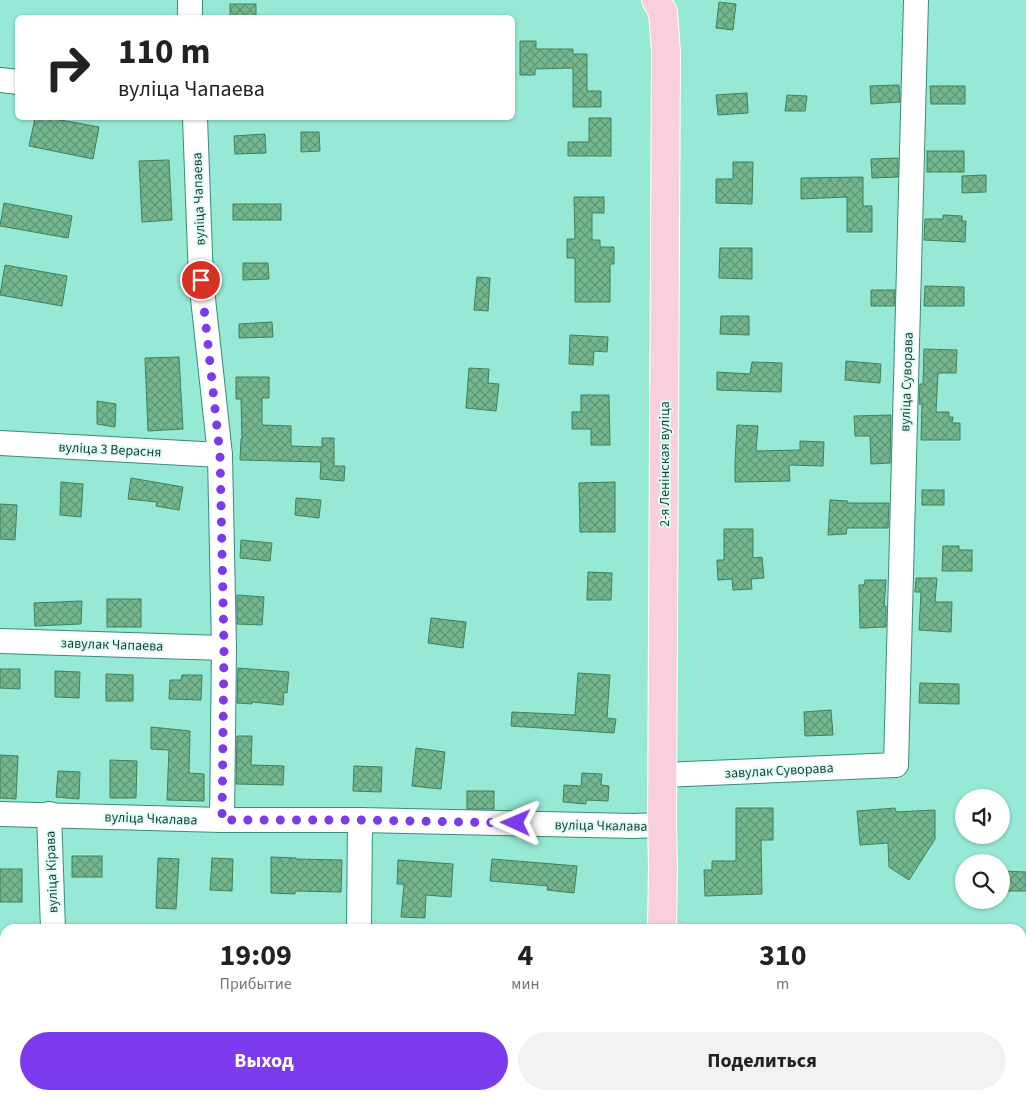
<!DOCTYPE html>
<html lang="ru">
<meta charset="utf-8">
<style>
:root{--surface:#fff;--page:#f2f2f2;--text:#222;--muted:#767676;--accent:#7c3aed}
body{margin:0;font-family:"Source Sans 3",sans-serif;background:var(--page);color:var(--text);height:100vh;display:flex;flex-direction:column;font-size:19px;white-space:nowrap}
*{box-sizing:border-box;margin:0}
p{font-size:16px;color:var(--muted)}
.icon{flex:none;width:28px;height:28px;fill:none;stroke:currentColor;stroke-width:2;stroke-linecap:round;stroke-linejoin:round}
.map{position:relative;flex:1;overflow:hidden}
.sheet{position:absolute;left:0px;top:924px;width:1026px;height:176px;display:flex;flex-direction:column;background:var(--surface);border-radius:15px 15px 0 0;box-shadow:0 1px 4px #0004}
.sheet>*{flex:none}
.guide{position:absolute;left:15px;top:15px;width:500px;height:105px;border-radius:8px;box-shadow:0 1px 4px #0004;background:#fff;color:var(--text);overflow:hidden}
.buttons{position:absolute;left:955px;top:789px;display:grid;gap:10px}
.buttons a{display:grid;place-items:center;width:55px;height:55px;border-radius:50%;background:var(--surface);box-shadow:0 1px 4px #0004;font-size:25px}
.pin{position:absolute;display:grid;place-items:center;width:42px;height:42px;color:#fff;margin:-21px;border:2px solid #fff;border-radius:50%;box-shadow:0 1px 5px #0007}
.me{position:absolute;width:55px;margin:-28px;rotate:271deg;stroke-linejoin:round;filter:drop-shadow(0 0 4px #0008)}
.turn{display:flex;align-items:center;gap:18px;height:105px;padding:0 20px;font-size:22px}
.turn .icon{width:65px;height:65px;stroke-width:2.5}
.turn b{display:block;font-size:35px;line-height:42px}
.eta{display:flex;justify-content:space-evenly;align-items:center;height:85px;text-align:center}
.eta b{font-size:30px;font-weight:700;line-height:35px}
.cta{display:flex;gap:10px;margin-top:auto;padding:10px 20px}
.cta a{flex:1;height:58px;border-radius:30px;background:var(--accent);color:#fff;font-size:20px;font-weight:700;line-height:58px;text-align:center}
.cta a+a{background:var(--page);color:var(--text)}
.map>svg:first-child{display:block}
.building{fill:url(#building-cross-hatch);stroke:#41805d}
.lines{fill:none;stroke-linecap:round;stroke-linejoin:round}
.minor-casing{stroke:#378c7a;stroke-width:26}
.major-casing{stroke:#fff;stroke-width:30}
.minor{stroke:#fff;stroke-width:24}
.major{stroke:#f9cfdd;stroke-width:28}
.route{stroke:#7c3aed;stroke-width:9;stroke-dasharray:0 16.2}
.labels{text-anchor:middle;stroke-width:4;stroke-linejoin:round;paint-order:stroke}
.street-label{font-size:14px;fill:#1a3d35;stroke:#dffff6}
</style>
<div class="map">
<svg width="1026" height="1099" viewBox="0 0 1026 1099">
<defs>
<pattern id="building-cross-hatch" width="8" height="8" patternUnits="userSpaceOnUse" patternTransform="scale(1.25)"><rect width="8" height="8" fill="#74b78f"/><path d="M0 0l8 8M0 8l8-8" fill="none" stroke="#5e9676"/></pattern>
</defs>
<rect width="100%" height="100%" fill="#96e9d5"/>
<g class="building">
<polygon points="719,2 736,4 733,30 716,28"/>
<rect x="230" y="4" width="26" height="14"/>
<polygon points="520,41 536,41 536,49 573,49 573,54 587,54 587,91 601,91 601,107 573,107 573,68 535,69 535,75 520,75"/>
<polygon points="899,85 900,102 871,104 870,86"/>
<polygon points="930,86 965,86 965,104 931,104"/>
<polygon points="747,93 748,113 718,115 716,95"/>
<polygon points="787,95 807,96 805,111 785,111"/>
<polygon points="35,118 50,118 99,127 93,159 29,146"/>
<polygon points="589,118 611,118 611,156 568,156 568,142 589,142"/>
<polygon points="301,132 319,132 320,151 301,152"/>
<polygon points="265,134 266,153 235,154 234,136"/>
<rect x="927" y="151" width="37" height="21"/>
<polygon points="898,158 898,177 872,178 871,159"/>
<polygon points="169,160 172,220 142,222 139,161"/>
<polygon points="733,162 753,162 752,204 716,203 716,179 733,179"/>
<polygon points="986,175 986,192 962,193 962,176"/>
<polygon points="863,177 863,206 872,206 872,232 847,232 847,197 801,199 801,178"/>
<polygon points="574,197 604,197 604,213 592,213 592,240 600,240 600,247 614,247 614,264 610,264 610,302 575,302 575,258 567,258 567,239 575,239"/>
<polygon points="4,203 72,216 68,238 0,226"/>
<rect x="233" y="204" width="48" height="16"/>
<polygon points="943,215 962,216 962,221 966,221 965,242 924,240 925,219 943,219"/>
<polygon points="720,248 752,248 752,279 719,278"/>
<polygon points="243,263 268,263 269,279 243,280"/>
<polygon points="5,265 67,276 62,306 0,295"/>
<polygon points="477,277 490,278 488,311 474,310"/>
<polygon points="925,286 964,287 964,306 924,306"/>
<polygon points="871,290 895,290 894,306 871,306"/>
<polygon points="721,316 749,316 749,335 720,334"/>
<polygon points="272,322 273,337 239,338 239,324"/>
<polygon points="570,335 608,337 607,352 594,351 593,365 569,364"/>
<polygon points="924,349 957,350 956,373 938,373 936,412 949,412 949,417 953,417 952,423 960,423 960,440 921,440 922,404 919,404 920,384 923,384"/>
<polygon points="179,357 183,429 148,431 145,358"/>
<polygon points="846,361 881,364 880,383 845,380"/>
<polygon points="752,362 782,363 781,392 717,390 717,372 750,374"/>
<polygon points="469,368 489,369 488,383 499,384 496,411 466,408"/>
<polygon points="236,377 269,377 269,398 262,398 262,425 291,426 291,446 322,447 322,438 334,438 334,466 345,466 344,481 320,479 321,462 240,460 241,439 242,439 241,399 236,399"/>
<polygon points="581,395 609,395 610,445 591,445 591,429 572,429 572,412 581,412"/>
<polygon points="97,401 116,404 115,427 97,424"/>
<polygon points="891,415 890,463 871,464 870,436 855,436 854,416"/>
<polygon points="737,425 758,426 756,451 800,450 800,441 824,442 823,466 789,465 790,481 735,482 735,462"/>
<polygon points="131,478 183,487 179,510 156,506 157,502 128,499"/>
<polygon points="61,482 83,484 81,517 60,515"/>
<polygon points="615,482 615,532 580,532 579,483"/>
<rect x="922" y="490" width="22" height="15"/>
<polygon points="296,498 321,500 319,518 295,515"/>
<polygon points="830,500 848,501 847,503 889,503 888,528 847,528 846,534 828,535"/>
<polygon points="0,504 17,505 15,540 0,539"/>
<polygon points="724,529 753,529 753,558 762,557 764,578 751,579 752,589 733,590 732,579 718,580 717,560 724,560"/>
<polygon points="241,540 272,543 270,561 240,558"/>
<polygon points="943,546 959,546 959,550 972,550 972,571 942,571"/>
<polygon points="588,572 612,573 611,600 587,600"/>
<polygon points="916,578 937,578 935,602 952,602 951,632 919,630 921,592 915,592"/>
<polygon points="865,580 886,580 884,606 886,606 886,627 860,628 859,585 864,585"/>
<polygon points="237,595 264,597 262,625 237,624"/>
<rect x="107" y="599" width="34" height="28"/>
<polygon points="82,601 81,624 35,626 34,603"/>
<polygon points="431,618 466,622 463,648 428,643"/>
<polygon points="238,668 289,672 287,693 284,692 283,705 252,702 252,704 237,703"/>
<polygon points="0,669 20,669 20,689 0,688"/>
<polygon points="55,671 80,672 79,698 55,697"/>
<polygon points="578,673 610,675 607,718 616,719 614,733 511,726 512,712 575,715"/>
<polygon points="106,674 133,675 133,701 106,701"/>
<polygon points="182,675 202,675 201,700 169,699 170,680 181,680"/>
<polygon points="920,683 959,684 959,704 919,703"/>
<polygon points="831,710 833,735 805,736 804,712"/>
<polygon points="151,727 190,731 189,773 204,774 204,801 167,800 169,750 151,749"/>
<polygon points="237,736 252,736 251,765 284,766 283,785 236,784"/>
<polygon points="416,748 445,752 441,789 412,786"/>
<polygon points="0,755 18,756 16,799 0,798"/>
<polygon points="110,760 137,761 136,798 110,798"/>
<polygon points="354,766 382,767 381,792 353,791"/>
<polygon points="58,771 80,772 79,799 56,797"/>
<polygon points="582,773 602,774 601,785 609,786 608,801 586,800 586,804 563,802 564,785 581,786"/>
<rect x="467" y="791" width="27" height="18"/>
<polygon points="736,808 773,808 773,840 761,840 762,894 705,896 704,870 712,870 712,861 736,861"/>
<polygon points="895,808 896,812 935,810 935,839 909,880 889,867 888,843 860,845 857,811"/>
<rect x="72" y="856" width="30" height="21"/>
<polygon points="271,857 296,858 296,859 342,860 341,892 295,891 295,894 271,893"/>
<polygon points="158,858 179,859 176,909 156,908"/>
<polygon points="212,858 233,859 232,891 210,890"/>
<polygon points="492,859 577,866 574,893 547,890 548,886 490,881"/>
<polygon points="398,860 453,864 451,897 426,895 425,918 401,917 404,884 397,884"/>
<rect x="0" y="869" width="22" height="33"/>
<polygon points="1001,871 1026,872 1026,891 1001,891"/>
</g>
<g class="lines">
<defs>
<g id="minor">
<polyline points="190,0 190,18"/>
<polyline points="0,80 18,82"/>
<polyline points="195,118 201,280 220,455 224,648 222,820"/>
<polyline points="0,443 220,455"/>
<polyline points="0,641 224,648"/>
<polyline points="662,775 896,765 916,0"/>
<polyline points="0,814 222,820 360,820 633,826 662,825"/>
<polyline points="49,814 53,929"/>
<polyline points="359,929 360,820"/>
<polyline points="56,1099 56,1095"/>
<polyline points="357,1099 357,1095"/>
</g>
<g id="major">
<polyline points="656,0 663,12 666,52 662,825 663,866 662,929"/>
<polyline points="660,1099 660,1095"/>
</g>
</defs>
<use href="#minor" class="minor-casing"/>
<use href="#major" class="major-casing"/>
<use href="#minor" class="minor"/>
<use href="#major" class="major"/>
</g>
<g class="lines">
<polyline class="route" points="201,280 220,455 224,648 222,820 360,820 516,823"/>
</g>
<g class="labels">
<g class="street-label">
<text transform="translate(198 199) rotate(-92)" y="5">вуліца Чапаева</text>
<text transform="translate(906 382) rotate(-88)" y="5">вуліца Суворава</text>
<text transform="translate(110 449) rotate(3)" y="5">вуліца 3 Верасня</text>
<text transform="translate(664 464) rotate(-90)" y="5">2-я Ленінская вуліца</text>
<text transform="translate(112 644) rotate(2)" y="5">завулак Чапаева</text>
<text transform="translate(779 770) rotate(-3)" y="5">завулак Суворава</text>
<text transform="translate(151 818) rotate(2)" y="5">вуліца Чкалава</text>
<text transform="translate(601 825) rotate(1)" y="5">вуліца Чкалава</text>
<text transform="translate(51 872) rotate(-92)" y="5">вуліца Кірава</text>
</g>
</g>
</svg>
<div class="buttons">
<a><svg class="icon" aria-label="sound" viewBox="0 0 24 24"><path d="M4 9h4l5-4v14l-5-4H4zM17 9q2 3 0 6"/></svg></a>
<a><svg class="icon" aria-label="search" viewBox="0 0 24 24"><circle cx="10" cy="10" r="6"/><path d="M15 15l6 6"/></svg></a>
</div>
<div class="pin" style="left:201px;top:280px;background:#d93025"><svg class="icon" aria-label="arrive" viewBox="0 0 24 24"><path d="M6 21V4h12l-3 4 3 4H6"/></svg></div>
<svg class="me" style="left:516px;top:823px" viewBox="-20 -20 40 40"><path d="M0-17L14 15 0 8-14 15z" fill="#7c3aed" stroke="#fff" stroke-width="4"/></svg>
<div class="guide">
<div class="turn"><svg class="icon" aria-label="right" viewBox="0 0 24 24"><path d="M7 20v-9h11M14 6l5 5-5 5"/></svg><div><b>110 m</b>вуліца Чапаева</div></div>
</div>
<section class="sheet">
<div class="eta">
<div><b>19:09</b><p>Прибытие</p></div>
<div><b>4</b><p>мин</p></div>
<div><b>310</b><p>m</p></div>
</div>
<div class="cta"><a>Выход</a><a>Поделиться</a></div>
</section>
</div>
